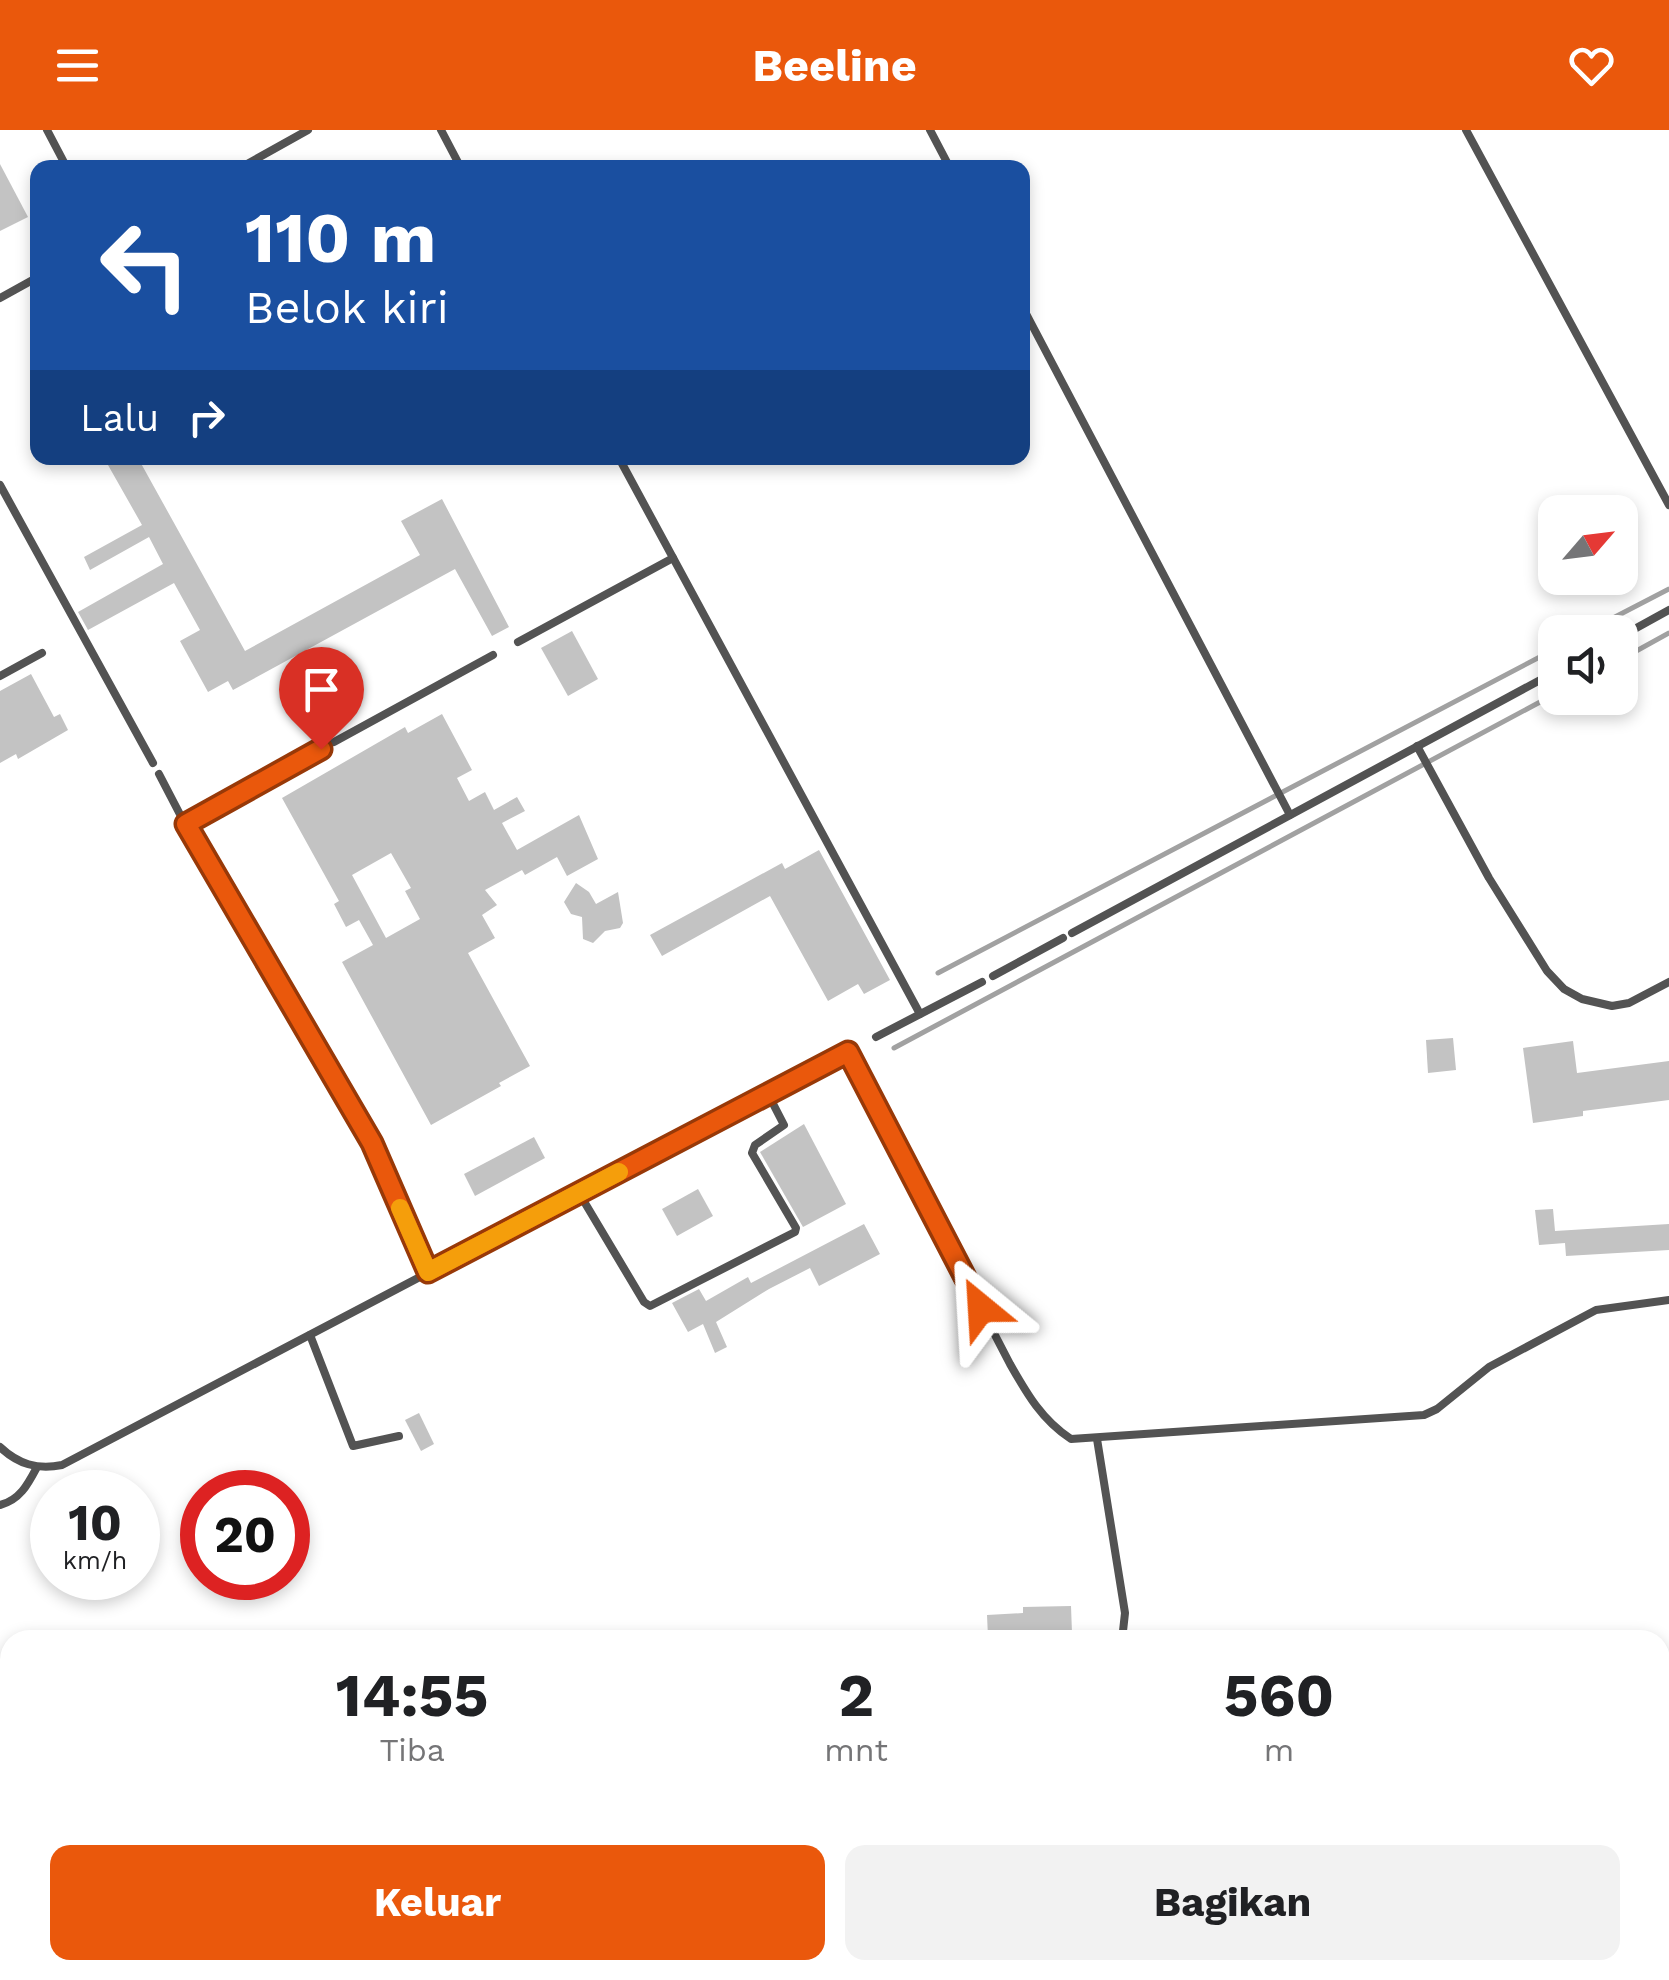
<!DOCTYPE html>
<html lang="id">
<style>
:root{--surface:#fff;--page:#f2f2f2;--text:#202124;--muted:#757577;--accent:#ea580c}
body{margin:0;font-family:"Work Sans",sans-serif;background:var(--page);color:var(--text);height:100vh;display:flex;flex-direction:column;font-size:38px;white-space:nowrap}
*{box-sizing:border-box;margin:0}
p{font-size:32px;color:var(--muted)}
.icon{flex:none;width:55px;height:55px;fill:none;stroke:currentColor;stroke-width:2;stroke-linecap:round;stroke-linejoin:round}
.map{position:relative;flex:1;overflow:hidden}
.sheet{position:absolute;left:0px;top:1500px;width:1670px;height:350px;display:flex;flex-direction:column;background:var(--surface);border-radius:30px 30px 0 0;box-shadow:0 5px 15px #0003}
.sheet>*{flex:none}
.banner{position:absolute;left:30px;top:30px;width:1000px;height:305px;border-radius:20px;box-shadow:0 5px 15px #0003;background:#1a4fa0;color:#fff;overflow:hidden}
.needle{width:65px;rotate:62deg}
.controls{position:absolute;left:1538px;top:365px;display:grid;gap:20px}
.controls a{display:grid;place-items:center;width:100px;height:100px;border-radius:20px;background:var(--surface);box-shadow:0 5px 15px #0003;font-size:50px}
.speed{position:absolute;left:30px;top:1340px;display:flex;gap:20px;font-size:50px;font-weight:700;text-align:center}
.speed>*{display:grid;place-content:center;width:130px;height:130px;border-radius:50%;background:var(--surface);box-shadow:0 5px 15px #0003;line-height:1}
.speed small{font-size:25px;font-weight:400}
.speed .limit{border:15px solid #d22;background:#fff;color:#111}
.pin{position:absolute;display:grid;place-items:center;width:85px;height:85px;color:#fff;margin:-102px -42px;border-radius:50% 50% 50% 0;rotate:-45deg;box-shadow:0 0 10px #0007}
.pin .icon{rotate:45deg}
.me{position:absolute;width:110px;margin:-55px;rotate:333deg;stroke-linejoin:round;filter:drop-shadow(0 0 8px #0008)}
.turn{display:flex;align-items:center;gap:35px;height:210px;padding:0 50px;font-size:45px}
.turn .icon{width:130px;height:130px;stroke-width:2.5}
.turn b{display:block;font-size:70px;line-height:85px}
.then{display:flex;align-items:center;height:95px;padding:0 50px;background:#0003;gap:20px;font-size:38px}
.eta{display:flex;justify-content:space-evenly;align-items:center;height:170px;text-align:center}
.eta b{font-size:60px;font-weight:700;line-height:70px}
.cta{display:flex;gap:20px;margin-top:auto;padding:20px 50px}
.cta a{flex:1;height:115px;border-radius:20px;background:var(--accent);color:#fff;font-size:40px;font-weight:700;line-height:115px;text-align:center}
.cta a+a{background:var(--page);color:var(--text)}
header{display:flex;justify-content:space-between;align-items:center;height:130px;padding:0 50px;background:var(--accent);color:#fff;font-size:45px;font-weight:700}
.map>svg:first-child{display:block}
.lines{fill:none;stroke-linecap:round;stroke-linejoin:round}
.stream{stroke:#a1a1a1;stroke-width:5}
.building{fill:#c3c3c3;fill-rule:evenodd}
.service{stroke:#535353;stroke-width:8}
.route-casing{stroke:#983908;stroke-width:25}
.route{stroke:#ea580c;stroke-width:18}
.slow{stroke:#f59e0b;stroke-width:18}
</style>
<header><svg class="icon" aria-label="menu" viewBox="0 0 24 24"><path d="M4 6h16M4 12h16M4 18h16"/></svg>Beeline<svg class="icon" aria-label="heart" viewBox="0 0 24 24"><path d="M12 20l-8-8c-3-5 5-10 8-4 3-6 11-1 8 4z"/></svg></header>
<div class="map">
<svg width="1669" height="1850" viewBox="0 0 1669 1850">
<rect width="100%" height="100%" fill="#fff"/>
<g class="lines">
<g class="stream">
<polyline points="1586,502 1669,459"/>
<polyline points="1620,530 1669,503"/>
<polyline points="938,843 1555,519"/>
<polyline points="894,918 1555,564"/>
</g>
</g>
<g class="building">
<polygon points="0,34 28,87 0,101"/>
<polygon points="104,328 138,328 245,521 420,425 401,391 442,369 509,497 492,506 455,439 233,560 228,551 208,562 180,511 200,500 174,453 88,500 78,482 163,434 149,407 90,440 84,427 142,395"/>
<polygon points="572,501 598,549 568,566 541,518"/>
<polygon points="31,544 54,587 60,584 68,600 18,629 16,624 0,633 0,561"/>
<path d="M 442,584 L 472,640 L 457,648 L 469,671 L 485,662 L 494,680 L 517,667 L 525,681 L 502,693 L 517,720 L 579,685 L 598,729 L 567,746 L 557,727 L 525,745 L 522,740 L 485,760 L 497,775 L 482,785 L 495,808 L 468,823 L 530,936 L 499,953 L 501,956 L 431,995 L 342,832 L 373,815 L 359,790 L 346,797 L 334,774 L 339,771 L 282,668 L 405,597 L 408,603 ZM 391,723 L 411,758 L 405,761 L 420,789 L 386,808 L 352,745 Z"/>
<polygon points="819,720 890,850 864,864 858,854 828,871 770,766 662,826 650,805 782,733 785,739"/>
<polygon points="576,753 589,762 596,774 618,762 623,793 620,798 605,801 593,813 583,809 582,787 571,784 564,772"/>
<polygon points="1453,908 1456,940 1428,943 1426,910"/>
<polygon points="1573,911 1577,943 1669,931 1669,970 1583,981 1583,986 1533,993 1523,918"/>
<polygon points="804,994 846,1074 803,1097 760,1022"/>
<polygon points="534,1007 545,1028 475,1066 464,1044"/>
<polygon points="698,1059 713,1086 677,1106 662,1079"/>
<polygon points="1553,1079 1555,1101 1669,1094 1669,1120 1566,1126 1565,1113 1539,1115 1535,1080"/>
<polygon points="864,1094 880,1124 819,1156 810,1138 769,1159 716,1192 727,1217 715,1223 703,1194 688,1202 672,1173 699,1159 706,1171 748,1147 751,1153"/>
<polygon points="419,1283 434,1314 421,1321 405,1290"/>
<polygon points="1071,1476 1072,1503 988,1507 987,1485 1023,1483 1023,1477"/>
</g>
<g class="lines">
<g class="service">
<polyline points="47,0 67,38"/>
<polyline points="441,0 461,38"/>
<polyline points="930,0 950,38"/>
<polyline points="1466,0 1669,375"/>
<polyline points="240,38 308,0"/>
<polyline points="0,168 38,147"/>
<polyline points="1022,176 1290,685"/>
<polyline points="619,328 920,884"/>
<polyline points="0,355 153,633"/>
<polyline points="1620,507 1669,480"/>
<polyline points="518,512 673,428"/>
<polyline points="0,546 42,523"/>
<polyline points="334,612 493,525"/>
<polyline points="1417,616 1489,748 1547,841 1564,859 1582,869 1612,876 1629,873 1669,852"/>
<polyline points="159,644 185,694 321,619"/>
<polyline points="185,694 372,1013 428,1142"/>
<polyline points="1072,803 1555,542"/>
<polyline points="993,846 1063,808"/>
<polyline points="876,907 982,852"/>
<path d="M 848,922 L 1010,1234 C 1027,1264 1042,1290 1071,1309 L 1424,1285 L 1437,1279 L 1489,1237 L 1596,1180 L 1669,1170"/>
<polyline points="579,1063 644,1172 650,1176 795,1102 796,1098 752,1023 755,1015 784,995 768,964"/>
<polyline points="310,1205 353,1316 399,1306"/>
<polyline points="1097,1309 1125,1483 1122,1510"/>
<path d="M 0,1317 C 18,1334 37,1340 62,1335 L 852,920"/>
<path d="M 0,1375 C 20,1370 28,1354 37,1337"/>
</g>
</g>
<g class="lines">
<defs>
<polyline id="route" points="321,619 186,694 372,1013 428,1142 848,922 981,1178"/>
</defs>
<use href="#route" class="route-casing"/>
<use href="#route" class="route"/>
<polyline class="slow" points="400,1078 428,1142 619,1042"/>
</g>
</svg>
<div class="controls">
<a><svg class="needle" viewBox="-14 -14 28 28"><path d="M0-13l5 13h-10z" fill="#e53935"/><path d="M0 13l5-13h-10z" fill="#757577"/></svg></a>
<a><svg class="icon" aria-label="sound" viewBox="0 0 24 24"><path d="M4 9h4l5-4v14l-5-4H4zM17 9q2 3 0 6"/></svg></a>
</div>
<div class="speed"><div>10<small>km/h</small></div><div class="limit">20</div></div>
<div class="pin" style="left:321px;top:619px;background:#d93025"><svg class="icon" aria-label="arrive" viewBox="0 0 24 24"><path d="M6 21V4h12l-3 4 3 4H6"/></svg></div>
<svg class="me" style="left:981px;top:1178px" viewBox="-20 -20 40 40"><path d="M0-17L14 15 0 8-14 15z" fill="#ea580c" stroke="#fff" stroke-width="4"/></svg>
<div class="banner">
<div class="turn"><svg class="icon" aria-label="left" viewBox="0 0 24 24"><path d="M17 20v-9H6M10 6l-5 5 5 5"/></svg><div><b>110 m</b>Belok kiri</div></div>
<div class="then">Lalu<svg class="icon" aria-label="right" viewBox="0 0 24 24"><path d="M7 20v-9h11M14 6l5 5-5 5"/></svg></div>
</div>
<section class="sheet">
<div class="eta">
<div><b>14:55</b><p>Tiba</p></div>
<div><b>2</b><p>mnt</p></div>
<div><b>560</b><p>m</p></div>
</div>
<div class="cta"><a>Keluar</a><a>Bagikan</a></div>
</section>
</div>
